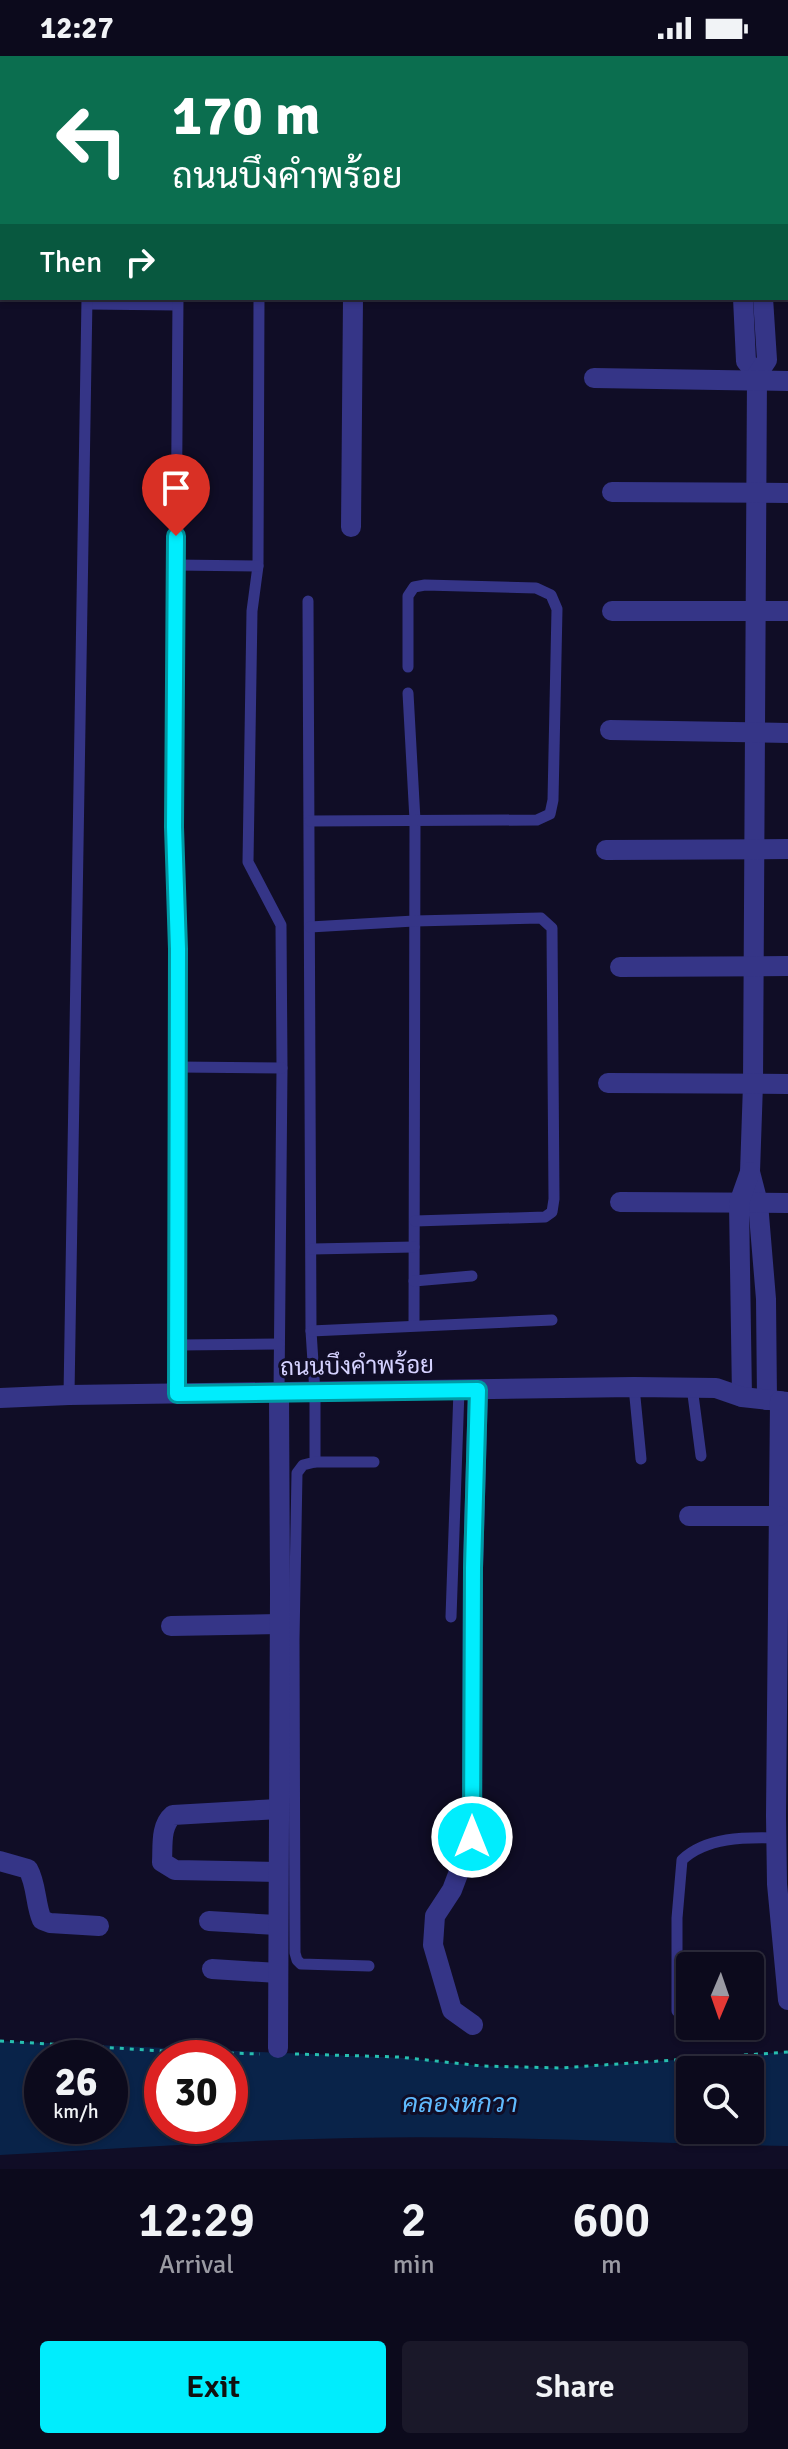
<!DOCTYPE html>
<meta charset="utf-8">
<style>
:root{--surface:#0c0a1c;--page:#1a1829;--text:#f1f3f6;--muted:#9a9aa3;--line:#2c2b3b;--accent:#00edfd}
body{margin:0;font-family:Signika,Sarabun,sans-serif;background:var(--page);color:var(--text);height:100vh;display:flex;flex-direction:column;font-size:30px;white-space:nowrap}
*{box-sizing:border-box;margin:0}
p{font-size:26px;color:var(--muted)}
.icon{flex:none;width:44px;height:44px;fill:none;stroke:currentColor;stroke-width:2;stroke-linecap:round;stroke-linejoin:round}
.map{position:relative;height:2113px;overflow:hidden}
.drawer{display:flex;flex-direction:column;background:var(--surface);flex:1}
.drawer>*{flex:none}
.banner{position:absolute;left:0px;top:0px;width:788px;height:244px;box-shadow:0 2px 6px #0004,0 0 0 2px var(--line);background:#0b6e4f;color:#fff;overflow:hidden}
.needle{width:52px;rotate:182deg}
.controls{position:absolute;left:676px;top:1896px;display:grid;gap:16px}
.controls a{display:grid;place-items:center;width:88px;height:88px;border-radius:8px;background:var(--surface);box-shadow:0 2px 6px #0004,0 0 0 2px var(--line);font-size:40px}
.speed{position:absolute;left:24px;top:1984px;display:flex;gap:16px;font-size:40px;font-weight:700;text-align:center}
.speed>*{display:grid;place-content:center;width:104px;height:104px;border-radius:50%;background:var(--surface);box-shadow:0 2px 6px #0004,0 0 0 2px var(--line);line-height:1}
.speed small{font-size:20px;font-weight:400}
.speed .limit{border:12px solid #d22;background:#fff;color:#111}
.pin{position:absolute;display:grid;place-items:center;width:68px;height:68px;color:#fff;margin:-82px -34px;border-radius:50% 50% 50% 0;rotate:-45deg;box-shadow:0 0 8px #0007}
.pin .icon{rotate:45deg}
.me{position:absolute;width:88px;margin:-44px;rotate:0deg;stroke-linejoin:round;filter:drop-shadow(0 0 6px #0008)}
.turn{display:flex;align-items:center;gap:28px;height:168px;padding:0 40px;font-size:36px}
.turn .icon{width:104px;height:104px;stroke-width:2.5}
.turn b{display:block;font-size:56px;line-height:68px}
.then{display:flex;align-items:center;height:76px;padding:0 40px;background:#0003;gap:16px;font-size:30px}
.eta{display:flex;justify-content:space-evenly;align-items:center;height:136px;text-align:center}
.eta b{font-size:48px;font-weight:600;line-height:56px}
.primary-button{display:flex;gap:16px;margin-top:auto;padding:16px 40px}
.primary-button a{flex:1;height:92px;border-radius:8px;background:var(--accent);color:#111;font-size:32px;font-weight:600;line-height:92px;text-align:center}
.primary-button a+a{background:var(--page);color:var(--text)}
.status{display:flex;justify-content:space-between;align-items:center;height:56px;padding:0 40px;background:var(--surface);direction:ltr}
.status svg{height:22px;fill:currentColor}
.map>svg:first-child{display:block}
.water{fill:#092349;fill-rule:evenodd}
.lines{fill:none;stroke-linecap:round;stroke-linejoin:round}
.path{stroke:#27beaf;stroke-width:3;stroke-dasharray:4 6;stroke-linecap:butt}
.service{stroke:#353587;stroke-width:11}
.minor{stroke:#353587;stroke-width:20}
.route-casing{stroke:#009aa4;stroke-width:20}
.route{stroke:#00edfd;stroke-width:14}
.labels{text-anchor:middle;stroke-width:6;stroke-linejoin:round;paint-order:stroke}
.street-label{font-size:24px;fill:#d5d2ff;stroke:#100d26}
.water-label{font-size:26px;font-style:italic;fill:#60bbff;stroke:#100d26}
</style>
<div class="status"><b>12:27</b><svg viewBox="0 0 49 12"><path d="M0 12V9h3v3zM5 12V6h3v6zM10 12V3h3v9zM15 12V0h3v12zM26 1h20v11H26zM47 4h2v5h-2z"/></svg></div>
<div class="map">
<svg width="788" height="2113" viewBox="0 0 788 2113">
<rect width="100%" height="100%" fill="#100d26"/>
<path class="water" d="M 0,1985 L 405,2002 L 482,2010 L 560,2012 L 788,1996 L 788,2090 C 642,2087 497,2079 351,2082 C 234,2084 117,2093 0,2099 ZM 42,2002 L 110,2002 L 110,2070 L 42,2070 ZM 162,2002 L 230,2002 L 230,2070 L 162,2070 ZM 690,2014 L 750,2014 L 750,2074 L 690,2074 Z"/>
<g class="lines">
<g class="path">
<polyline points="0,1985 163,1995 260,1998"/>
<polyline points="295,1998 399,2001 482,2010 560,2012 788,1996"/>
</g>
<g class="service">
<polyline points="179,0 179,2"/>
<polyline points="87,2 87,0"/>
<polyline points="259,2 259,0"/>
<polyline points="259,242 258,510 252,555 248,806 281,869 282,1012 279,1338"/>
<polyline points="88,248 177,249"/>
<polyline points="176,509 258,510"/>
<polyline points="308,545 311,1275 315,1337 315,1406 303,1409 297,1417 294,1584 295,1897 297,1904 301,1908 369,1910"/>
<polyline points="408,637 415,764 414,1269"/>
<polyline points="310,765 537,764 550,758 553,744 557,553 551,539 536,532 425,529 414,531 408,540 408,611"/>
<polyline points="310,871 414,865 541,862 552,872 554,1143 552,1156 545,1161 415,1165"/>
<polyline points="178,1011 282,1012"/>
<polyline points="312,1193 414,1191"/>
<polyline points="414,1225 472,1220"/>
<polyline points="311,1275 552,1264"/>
<polyline points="177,1289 279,1288"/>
<polyline points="634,1331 641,1403"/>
<polyline points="692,1331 701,1400"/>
<polyline points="177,1338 178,893 174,771 178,242"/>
<polyline points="69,1339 87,242"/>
<polyline points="315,1406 374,1406"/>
<polyline points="451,1561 459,1334"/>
<path d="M 677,1955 L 677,1862 L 682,1804 C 706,1781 745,1781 777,1782"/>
</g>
<g class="minor">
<polyline points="355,2 355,0"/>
<polyline points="525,2 525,0"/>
<polyline points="756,2 756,0"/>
<polyline points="786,94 788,94"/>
<polyline points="786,209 788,209"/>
<polyline points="743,242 746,305 757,319"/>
<polyline points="763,242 767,304 757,319 753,1028 750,1116 758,1147 766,1243 767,1344"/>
<polyline points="594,322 788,325"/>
<polyline points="612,436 788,437"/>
<polyline points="351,471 353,242"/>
<polyline points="612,555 788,555"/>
<polyline points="610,674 788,677"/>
<polyline points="606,794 788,793"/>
<polyline points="620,911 788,910"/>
<polyline points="608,1027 788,1028"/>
<polyline points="620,1146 788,1147"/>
<polyline points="742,1341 739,1147 750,1116"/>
<polyline points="0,1342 69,1339 634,1331 716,1332 742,1341 788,1346"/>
<polyline points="780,1345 776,1760 777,1828 788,1944"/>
<polyline points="689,1460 779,1460"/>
<polyline points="171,1570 279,1568"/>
<path d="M 278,1753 L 173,1759 C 160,1770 163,1790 162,1806 L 175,1814 L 278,1816"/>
<path d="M 0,1805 L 28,1813 C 37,1829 35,1848 42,1864 L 50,1867 L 99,1870"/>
<polyline points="209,1865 277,1869"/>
<polyline points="212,1913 278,1917"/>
<polyline points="473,1969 452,1954 433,1889 435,1860 452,1834 472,1781 473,1512 478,1334"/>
<polyline points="278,1992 280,1536 279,1338"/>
</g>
</g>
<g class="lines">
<defs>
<polyline id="route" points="176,480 174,771 178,893 177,1338 478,1334 473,1512 472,1781"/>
</defs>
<use href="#route" class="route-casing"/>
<use href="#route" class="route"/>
</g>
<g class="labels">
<g class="street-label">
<text transform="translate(357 1310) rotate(-1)" y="8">ถนนบึงคำพร้อย</text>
</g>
<g class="water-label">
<text x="460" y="2056">คลองหกวา</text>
</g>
</g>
</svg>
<div class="controls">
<a><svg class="needle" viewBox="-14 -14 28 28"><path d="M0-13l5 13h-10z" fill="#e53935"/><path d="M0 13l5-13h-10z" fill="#9a9aa3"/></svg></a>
<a><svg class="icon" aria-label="search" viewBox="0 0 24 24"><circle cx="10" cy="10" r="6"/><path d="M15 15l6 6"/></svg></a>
</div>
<div class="speed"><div>26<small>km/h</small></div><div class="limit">30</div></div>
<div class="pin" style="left:176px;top:480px;background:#d93025"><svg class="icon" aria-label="arrive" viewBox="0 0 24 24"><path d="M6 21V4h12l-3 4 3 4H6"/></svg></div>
<svg class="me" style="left:472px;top:1781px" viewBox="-20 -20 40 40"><circle r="17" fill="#00edfd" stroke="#fff" stroke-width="3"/><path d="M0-11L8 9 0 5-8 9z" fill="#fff"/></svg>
<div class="banner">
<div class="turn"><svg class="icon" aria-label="left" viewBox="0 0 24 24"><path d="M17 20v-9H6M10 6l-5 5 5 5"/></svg><div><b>170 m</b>ถนนบึงคำพร้อย</div></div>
<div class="then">Then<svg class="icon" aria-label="right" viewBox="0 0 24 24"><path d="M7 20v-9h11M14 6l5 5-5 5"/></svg></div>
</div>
</div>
<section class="drawer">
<div class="eta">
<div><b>12:29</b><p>Arrival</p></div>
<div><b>2</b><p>min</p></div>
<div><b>600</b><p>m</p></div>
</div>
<div class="primary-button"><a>Exit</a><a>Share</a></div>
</section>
